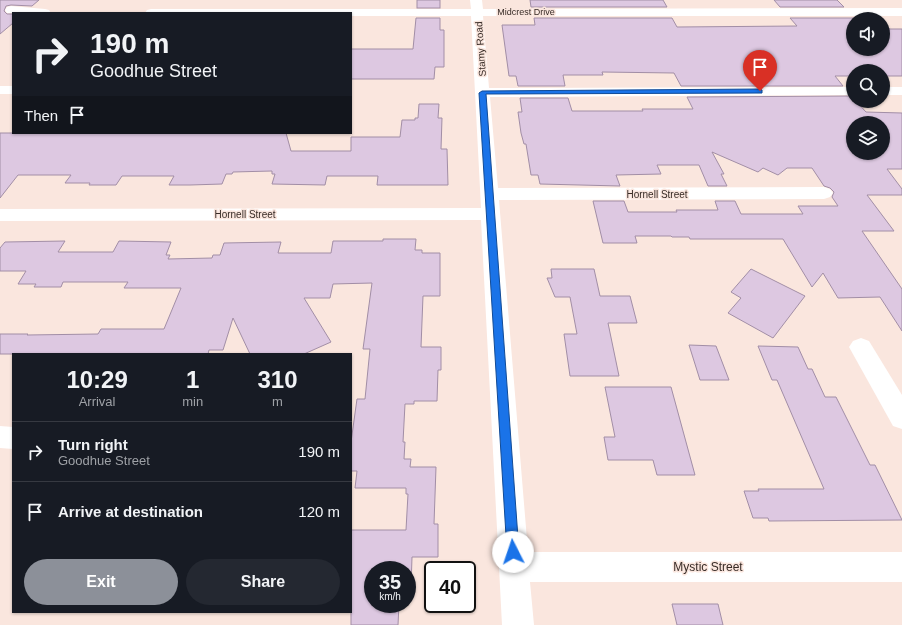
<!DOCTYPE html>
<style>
:root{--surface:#171b24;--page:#242831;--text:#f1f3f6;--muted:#9ea1a6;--line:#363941;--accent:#8c9099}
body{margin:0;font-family:Helvetica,sans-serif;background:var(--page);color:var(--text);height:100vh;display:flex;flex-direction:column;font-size:15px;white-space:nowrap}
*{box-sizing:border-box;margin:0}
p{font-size:13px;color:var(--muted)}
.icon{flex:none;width:22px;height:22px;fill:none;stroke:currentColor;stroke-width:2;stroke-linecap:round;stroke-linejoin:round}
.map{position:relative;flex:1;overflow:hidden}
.side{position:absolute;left:12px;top:353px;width:340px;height:260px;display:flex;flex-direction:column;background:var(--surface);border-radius:0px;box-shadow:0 1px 3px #0004}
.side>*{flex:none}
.banner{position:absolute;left:12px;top:12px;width:340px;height:122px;border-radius:0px;box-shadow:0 1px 3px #0004;background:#171b24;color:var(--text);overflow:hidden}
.fabs{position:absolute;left:846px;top:12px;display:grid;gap:8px}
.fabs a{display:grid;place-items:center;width:44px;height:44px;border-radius:50%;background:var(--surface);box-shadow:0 1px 3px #0004;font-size:20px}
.speed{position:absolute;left:364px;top:561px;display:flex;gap:8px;font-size:20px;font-weight:700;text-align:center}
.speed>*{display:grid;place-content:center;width:52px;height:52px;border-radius:50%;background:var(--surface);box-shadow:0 1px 3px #0004;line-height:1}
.speed small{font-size:10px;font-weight:400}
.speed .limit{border:2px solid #111;border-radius:6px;background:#fff;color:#111}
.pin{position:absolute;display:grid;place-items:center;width:34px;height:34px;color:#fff;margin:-41px -17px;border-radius:50% 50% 50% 0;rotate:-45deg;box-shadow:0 0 4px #0007}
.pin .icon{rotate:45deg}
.me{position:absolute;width:44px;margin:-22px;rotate:356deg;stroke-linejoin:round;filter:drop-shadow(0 0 3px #0008)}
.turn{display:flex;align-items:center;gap:14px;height:84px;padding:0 12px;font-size:18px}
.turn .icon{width:52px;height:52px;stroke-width:2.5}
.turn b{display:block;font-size:28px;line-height:34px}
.then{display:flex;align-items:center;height:38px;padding:0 12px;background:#0003;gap:8px;font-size:15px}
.eta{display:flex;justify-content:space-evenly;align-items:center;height:68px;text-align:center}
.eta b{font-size:24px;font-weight:700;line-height:28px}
.primary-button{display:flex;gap:8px;margin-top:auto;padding:8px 12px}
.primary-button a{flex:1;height:46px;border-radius:24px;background:var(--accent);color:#fff;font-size:16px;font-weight:700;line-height:46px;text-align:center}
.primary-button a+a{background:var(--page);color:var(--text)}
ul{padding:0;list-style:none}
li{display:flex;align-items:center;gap:12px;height:60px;padding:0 12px;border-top:1px solid var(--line)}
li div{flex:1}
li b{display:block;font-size:15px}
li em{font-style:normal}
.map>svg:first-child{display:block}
.building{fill:#ddc8e1;stroke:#a28ea6;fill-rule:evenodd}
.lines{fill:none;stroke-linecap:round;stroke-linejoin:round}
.minor{fill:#fff;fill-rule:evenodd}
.route{fill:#1a73e8;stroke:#114b97}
.labels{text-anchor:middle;stroke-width:3;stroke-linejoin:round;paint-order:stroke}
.far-street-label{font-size:9px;fill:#382c27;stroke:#fae6de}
.street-label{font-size:10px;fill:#382c27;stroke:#fae6de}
.near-street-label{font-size:12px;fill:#382c27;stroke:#fae6de}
</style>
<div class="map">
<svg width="902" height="625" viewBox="0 0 902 625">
<rect width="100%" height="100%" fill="#fae6de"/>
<g class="building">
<polygon points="0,0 39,0 32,6 11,5 6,6 4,11 7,14 13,14 13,23 0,34"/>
<rect x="417" y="0" width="23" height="8"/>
<polygon points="530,0 663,0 667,7 531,7"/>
<polygon points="774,0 837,0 844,7 780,7"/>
<polygon points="416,18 440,18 440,30 444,30 444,67 435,67 434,79 351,79 351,49 413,49"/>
<polygon points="534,18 672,18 677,27 797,26 790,18 856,18 857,19 853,19 853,49 883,49 883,25 890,29 902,29 902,76 883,76 883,71 853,71 853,76 835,76 843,86 681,86 674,73 602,72 603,75 563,75 565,86 518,86 516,76 509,76 502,25 535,25"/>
<path d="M 852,96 L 853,101 L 856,101 L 866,112 L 902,113 L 902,169 L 887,169 L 902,189 L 902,195 L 867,195 L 894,231 L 862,231 L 902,289 L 902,331 L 880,297 L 838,298 L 823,273 L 812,287 L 783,239 L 690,239 L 689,237 L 672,237 L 671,236 L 635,236 L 637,243 L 603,243 L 593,201 L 624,201 L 628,212 L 677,212 L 676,210 L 718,210 L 715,201 L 735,201 L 741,214 L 803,214 L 798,206 L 838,206 L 832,197 L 834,192 L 830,188 L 824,186 L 812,168 L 787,168 L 778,175 L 763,168 L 758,172 L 712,152 L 724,174 L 721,174 L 727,186 L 708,186 L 699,165 L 657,165 L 661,174 L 616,175 L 620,186 L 540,184 L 538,175 L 531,175 L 526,144 L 524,144 L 521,133 L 518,112 L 522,112 L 520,98 L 568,98 L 572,111 L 643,111 L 642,109 L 693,109 L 687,97 ZM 853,123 L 883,123 L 883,153 L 853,153 Z"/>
<polygon points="419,104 439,104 438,118 442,118 441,149 447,149 448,185 377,185 378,176 327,176 325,185 272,184 275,174 272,174 272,171 233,172 232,174 226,174 222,184 190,185 169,185 174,176 122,176 116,185 89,185 90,183 65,183 71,175 18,175 0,198 0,133 286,133 291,151 351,151 351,137 400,137 402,120 415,120 415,118 418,118"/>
<polygon points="383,239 416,239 415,250 422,250 422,253 440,253 440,296 423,296 421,347 441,347 441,370 438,370 437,401 414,401 414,404 405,404 403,442 405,442 404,459 411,459 410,467 436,467 434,524 438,524 438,557 412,557 411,588 407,588 407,570 373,570 373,604 399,604 398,625 351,625 351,530 406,530 408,494 406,494 406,488 355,488 357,471 351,471 351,442 357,399 365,399 370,349 363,349 372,283 333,284 330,298 304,298 331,342 304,354 250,354 233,318 223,350 209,350 208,354 0,354 0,334 28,334 27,335 98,334 101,329 164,329 181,288 124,288 128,282 63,282 61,287 34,287 36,284 18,284 26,271 0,271 0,248 5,242 65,241 58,252 113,252 119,241 171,242 166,255 170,255 168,259 212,258 213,255 220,255 224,243 281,242 278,253 331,253 333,241 383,241"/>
<polygon points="551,269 594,269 600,296 630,296 637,323 608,323 619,376 570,376 564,334 577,334 570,297 555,297 547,278 552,278"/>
<polygon points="751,269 805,296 773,338 728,313 741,298 731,292"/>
<polygon points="689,345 716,346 729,380 700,380"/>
<polygon points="758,346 798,347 808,369 812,369 825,397 836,397 870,465 875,465 902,520 769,521 768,518 753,518 744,491 759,491 758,489 824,489 777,380 772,380"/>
<polygon points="605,387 671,387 695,475 657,475 653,460 608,460 604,437 615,437"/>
<polygon points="672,604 718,604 723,625 677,625"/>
</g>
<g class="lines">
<g class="minor">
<polygon points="470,0 482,0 483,9 902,8 902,16 483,16 489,88 853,87 853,95 490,97 498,188 824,187 830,189 833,193 830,197 824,199 499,200 528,552 902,552 902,582 530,582 534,625 502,625 481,220 0,221 0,209 481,208 471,16 351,16 351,13 145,13 147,10 151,9 471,9"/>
<polygon points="11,6 45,9 49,10 51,13 7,13 5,10 7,7"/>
<rect x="0" y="86" width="13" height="8"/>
<rect x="883" y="87" width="19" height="8"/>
<polygon points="861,338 869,341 902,395 902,429 893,426 849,347 853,341"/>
<polygon points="0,426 13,427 13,449 0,448"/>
</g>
</g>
<polygon class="route" points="760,89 762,90 762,93 486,94 519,552 517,556 513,558 508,556 507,552 479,93 482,91"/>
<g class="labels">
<g class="far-street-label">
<text x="526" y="15">Midcrest Drive</text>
</g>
<g class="street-label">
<text transform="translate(480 49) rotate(-94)" y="4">Stamy Road</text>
<text x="657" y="198">Hornell Street</text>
<text x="245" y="218">Hornell Street</text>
</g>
<g class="near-street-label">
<text x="708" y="571">Mystic Street</text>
</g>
</g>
</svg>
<div class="fabs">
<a><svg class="icon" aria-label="sound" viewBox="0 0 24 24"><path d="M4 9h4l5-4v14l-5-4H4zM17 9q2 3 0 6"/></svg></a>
<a><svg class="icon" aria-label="search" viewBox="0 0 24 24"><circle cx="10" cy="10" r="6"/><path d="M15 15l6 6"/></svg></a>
<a><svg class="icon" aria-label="layers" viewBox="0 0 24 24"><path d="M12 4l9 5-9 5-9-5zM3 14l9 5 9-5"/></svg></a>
</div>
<div class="speed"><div>35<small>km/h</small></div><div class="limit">40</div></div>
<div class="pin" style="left:760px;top:91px;background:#d93025"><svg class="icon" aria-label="arrive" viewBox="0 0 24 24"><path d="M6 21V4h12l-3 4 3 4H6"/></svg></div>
<svg class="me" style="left:513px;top:552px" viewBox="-20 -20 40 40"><circle r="19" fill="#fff"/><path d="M0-13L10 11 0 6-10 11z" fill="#1a73e8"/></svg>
<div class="banner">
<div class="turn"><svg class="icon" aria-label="right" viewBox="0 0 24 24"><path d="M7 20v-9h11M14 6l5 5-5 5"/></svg><div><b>190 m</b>Goodhue Street</div></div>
<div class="then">Then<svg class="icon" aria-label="arrive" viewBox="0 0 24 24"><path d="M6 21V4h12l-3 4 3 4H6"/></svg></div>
</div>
<section class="side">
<div class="eta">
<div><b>10:29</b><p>Arrival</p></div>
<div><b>1</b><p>min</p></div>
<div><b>310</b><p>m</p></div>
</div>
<ul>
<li><svg class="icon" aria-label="right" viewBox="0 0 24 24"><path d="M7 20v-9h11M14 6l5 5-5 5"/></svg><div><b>Turn right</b><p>Goodhue Street</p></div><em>190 m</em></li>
<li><svg class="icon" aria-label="arrive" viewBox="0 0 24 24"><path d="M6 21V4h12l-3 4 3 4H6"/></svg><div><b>Arrive at destination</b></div><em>120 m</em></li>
</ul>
<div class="primary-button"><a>Exit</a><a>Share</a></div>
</section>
</div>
